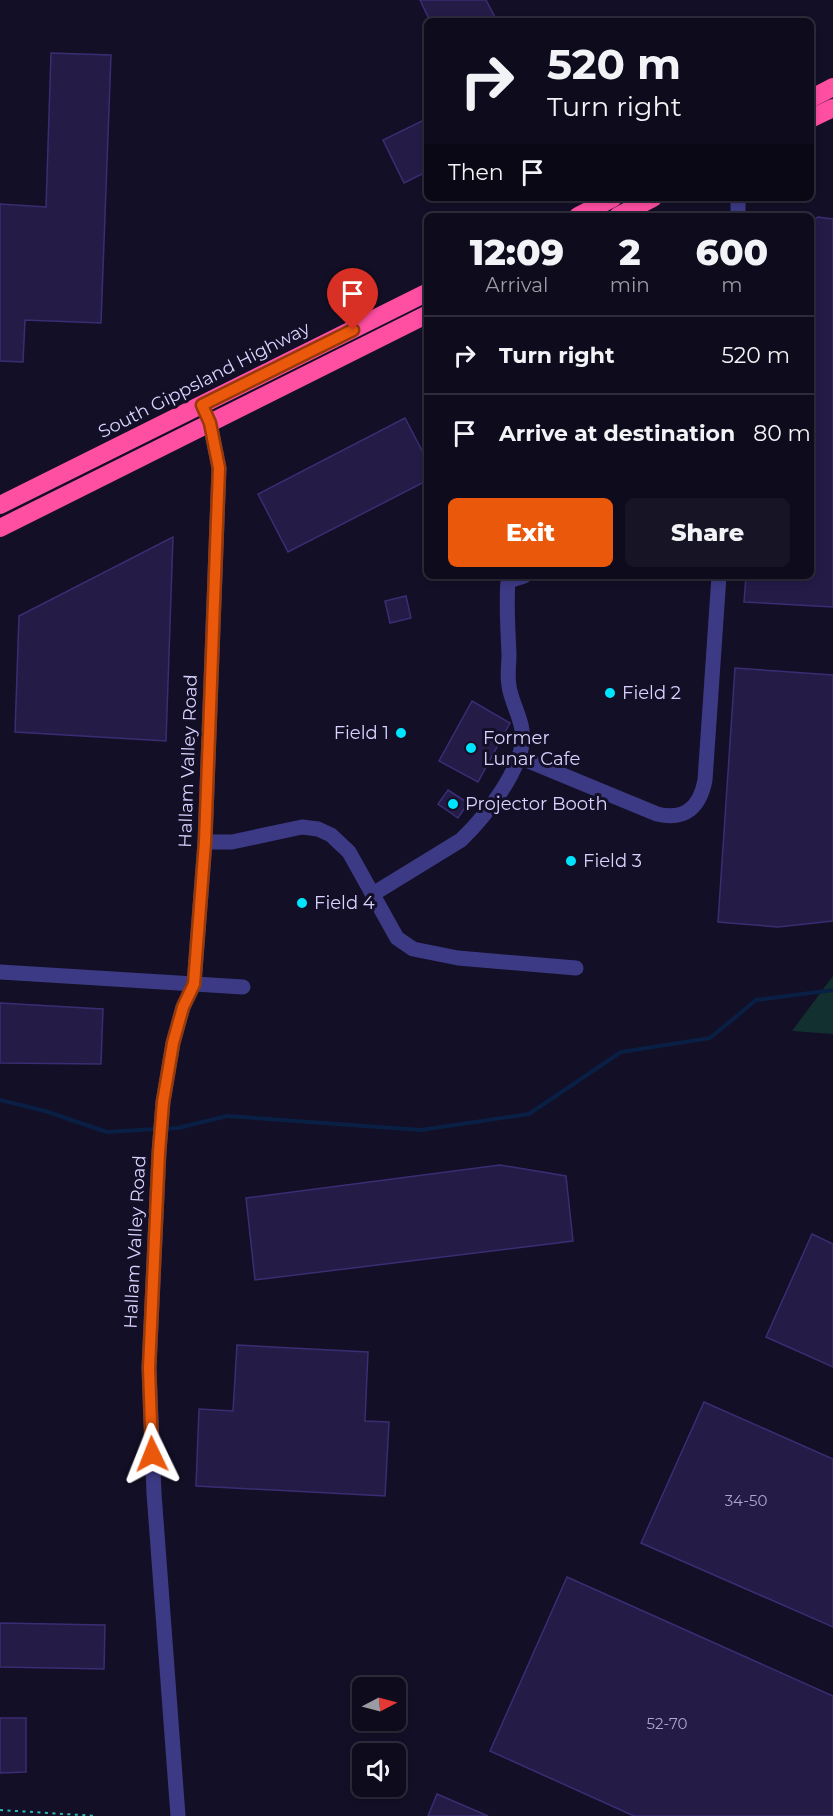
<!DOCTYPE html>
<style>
:root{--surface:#0e0b1c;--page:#171425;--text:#f1f3f6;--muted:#9b9ba3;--line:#2e2b3b;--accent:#ea580c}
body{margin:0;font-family:Montserrat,sans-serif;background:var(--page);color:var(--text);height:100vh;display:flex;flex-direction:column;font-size:22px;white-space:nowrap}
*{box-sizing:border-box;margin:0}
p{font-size:20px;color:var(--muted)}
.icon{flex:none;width:33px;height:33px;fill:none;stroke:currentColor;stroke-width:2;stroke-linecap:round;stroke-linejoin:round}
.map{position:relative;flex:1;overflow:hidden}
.panel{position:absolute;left:424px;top:213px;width:390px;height:366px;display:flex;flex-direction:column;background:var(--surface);border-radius:9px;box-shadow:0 3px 9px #0003,0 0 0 2px var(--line)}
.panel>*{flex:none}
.hud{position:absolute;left:424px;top:18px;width:390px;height:183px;border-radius:9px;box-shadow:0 3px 9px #0003,0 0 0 2px var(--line);background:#0e0b1c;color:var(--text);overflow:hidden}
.needle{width:39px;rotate:84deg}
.controls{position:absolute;left:352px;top:1677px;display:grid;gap:12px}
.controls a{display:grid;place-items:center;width:54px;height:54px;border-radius:9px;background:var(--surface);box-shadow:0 3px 9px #0003,0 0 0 2px var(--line);font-size:30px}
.pin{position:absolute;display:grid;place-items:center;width:51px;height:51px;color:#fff;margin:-62px -26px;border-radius:50% 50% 50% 0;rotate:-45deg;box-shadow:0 0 6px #0007}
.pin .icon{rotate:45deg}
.me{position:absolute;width:66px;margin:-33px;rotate:358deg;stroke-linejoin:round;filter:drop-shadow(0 0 4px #0008)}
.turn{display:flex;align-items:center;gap:21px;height:126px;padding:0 24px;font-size:27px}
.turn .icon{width:78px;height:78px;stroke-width:2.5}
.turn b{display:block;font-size:42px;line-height:51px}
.then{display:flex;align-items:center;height:57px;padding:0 24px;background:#0003;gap:12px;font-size:22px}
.eta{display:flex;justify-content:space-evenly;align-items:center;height:102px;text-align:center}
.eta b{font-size:36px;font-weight:800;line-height:42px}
.cta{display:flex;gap:12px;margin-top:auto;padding:12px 24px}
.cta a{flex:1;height:69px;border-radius:9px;background:var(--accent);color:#fff;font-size:24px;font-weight:800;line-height:69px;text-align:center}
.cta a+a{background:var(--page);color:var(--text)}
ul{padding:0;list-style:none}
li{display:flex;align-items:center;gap:18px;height:78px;padding:0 24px;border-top:2px solid var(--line)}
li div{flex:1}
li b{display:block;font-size:22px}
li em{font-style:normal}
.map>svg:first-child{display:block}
.green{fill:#12302f}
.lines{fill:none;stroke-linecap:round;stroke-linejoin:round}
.stream{stroke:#0a1f44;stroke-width:4}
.building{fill:#241b47;stroke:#3b2d73;stroke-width:1.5}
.path{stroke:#2fb8b0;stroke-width:2;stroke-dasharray:3 4.5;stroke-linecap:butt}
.minor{stroke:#3d3a85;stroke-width:15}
.highway{stroke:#ff4fa3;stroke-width:18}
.route-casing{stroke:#983908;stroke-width:15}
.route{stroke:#ea580c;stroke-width:10}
.poi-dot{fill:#00e5ff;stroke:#130f26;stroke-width:2}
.labels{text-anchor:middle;stroke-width:6;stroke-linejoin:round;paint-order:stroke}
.number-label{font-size:15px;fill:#aca6d1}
.street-label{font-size:18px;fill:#d9d4ff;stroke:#130f26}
.poi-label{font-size:18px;fill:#d9d4ff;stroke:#130f26;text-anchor:start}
</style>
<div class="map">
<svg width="833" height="1816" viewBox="0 0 833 1816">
<rect width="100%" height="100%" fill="#130f26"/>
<polygon class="green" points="833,976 833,1034 792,1031"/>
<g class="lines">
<g class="stream">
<polyline points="0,1100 45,1111 107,1132 156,1129"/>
<polyline points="163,1129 178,1128 227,1116 421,1130 529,1114 621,1052 710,1038 756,1000 833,990"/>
</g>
</g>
<g class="building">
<polygon points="420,0 486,0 497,21 430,21"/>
<polygon points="51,53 111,55 101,323 25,320 23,362 0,361 0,204 46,207"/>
<polygon points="424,120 428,128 428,171 404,183 383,140"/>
<polygon points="818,217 833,219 833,607 744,602 746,576 812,576 812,221"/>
<polygon points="405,418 428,462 428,480 288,552 258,494"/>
<polygon points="173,537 166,741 15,732 19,616"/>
<polygon points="406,596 411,618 390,623 385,601"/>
<polygon points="735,668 833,675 833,921 778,927 718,922"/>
<polygon points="472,701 510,723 478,782 439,761"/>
<polygon points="448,790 468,803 458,818 438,804"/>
<polygon points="0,1003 103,1009 101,1064 0,1063"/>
<polygon points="500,1165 566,1176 573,1241 255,1280 246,1198"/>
<polygon points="812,1234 833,1244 833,1367 766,1337"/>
<polygon points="237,1345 368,1352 365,1421 389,1422 385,1496 196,1486 199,1409 233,1411"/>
<polygon points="704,1402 833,1459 833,1627 641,1543"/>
<polygon points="567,1577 833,1696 833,1816 634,1816 490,1751"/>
<polygon points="0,1623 105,1625 104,1669 0,1667"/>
<polygon points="0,1718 26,1718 26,1772 0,1773"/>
<polygon points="437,1794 488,1816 428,1816"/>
</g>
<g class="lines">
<polyline class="path" points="0,1810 97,1816"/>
<g class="minor">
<polyline points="738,198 738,216"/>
<path d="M 519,757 L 657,814 C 685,821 700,807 705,780 L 719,576"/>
<polyline points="205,842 232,842 302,827 318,829 331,835 349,852 397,938 413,949 458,958 576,968"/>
<path d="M 373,894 L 461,840 C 484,818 528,764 522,730 C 520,715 511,701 509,686 C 507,676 509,665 509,654 C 508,629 506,605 508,581 L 524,576"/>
<polyline points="0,972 243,987"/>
<polyline points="178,1816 154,1493 149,1368 159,1152 163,1102 173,1043 183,1007 194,984 205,842 219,468 210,423"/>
</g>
<g class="highway">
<polyline points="812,98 833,87"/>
<polyline points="812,118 833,108"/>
<polyline points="578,216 613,198"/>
<polyline points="618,216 653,198"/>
<polyline points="0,505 428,292"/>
<polyline points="0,528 428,314"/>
</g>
</g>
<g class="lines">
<defs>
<polyline id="route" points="152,1454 149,1368 159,1152 163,1102 173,1043 183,1007 194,984 205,842 219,468 210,423 202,405 353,330"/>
</defs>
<use href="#route" class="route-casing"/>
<use href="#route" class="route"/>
</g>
<g class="poi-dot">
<circle cx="610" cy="693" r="6"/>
<circle cx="401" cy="733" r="6"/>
<circle cx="471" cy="748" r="6"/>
<circle cx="453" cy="804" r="6"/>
<circle cx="571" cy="861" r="6"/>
<circle cx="302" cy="903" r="6"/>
</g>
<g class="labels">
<g class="number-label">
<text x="746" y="1506">34-50</text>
<text x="667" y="1729">52-70</text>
</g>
<g class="street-label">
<text transform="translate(204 380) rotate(-27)" y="6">South Gippsland Highway</text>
<text transform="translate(188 761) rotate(-88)" y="6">Hallam Valley Road</text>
<text transform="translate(135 1242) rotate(-87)" y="6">Hallam Valley Road</text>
</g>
<g class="poi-label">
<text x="622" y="699">Field 2</text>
<text x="389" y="739" text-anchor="end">Field 1</text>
<text x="483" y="744">Former<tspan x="483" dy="21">Lunar Cafe</tspan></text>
<text x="465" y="810">Projector Booth</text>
<text x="583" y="867">Field 3</text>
<text x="314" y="909">Field 4</text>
</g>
</g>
</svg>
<div class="controls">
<a><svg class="needle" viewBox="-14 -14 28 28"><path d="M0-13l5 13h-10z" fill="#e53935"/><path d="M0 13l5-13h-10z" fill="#9b9ba3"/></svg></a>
<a><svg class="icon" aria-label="sound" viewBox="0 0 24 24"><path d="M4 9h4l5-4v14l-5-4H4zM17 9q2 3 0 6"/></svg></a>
</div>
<div class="pin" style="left:353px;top:330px;background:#d93025"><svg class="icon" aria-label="arrive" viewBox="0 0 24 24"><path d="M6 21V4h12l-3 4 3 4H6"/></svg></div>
<svg class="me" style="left:152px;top:1454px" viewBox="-20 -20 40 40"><path d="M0-17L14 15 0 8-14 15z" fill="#ea580c" stroke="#fff" stroke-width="4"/></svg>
<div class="hud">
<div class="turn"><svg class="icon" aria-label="right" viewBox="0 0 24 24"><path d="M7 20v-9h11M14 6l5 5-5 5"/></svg><div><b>520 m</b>Turn right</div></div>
<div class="then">Then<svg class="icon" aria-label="arrive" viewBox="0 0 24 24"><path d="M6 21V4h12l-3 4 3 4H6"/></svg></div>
</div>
<section class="panel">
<div class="eta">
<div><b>12:09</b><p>Arrival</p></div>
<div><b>2</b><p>min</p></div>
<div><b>600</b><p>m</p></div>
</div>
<ul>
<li><svg class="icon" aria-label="right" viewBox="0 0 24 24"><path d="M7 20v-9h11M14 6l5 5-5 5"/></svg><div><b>Turn right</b></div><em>520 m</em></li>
<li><svg class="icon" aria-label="arrive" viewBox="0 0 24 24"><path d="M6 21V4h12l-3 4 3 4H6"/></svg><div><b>Arrive at destination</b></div><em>80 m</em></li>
</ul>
<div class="cta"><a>Exit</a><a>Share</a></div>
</section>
</div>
